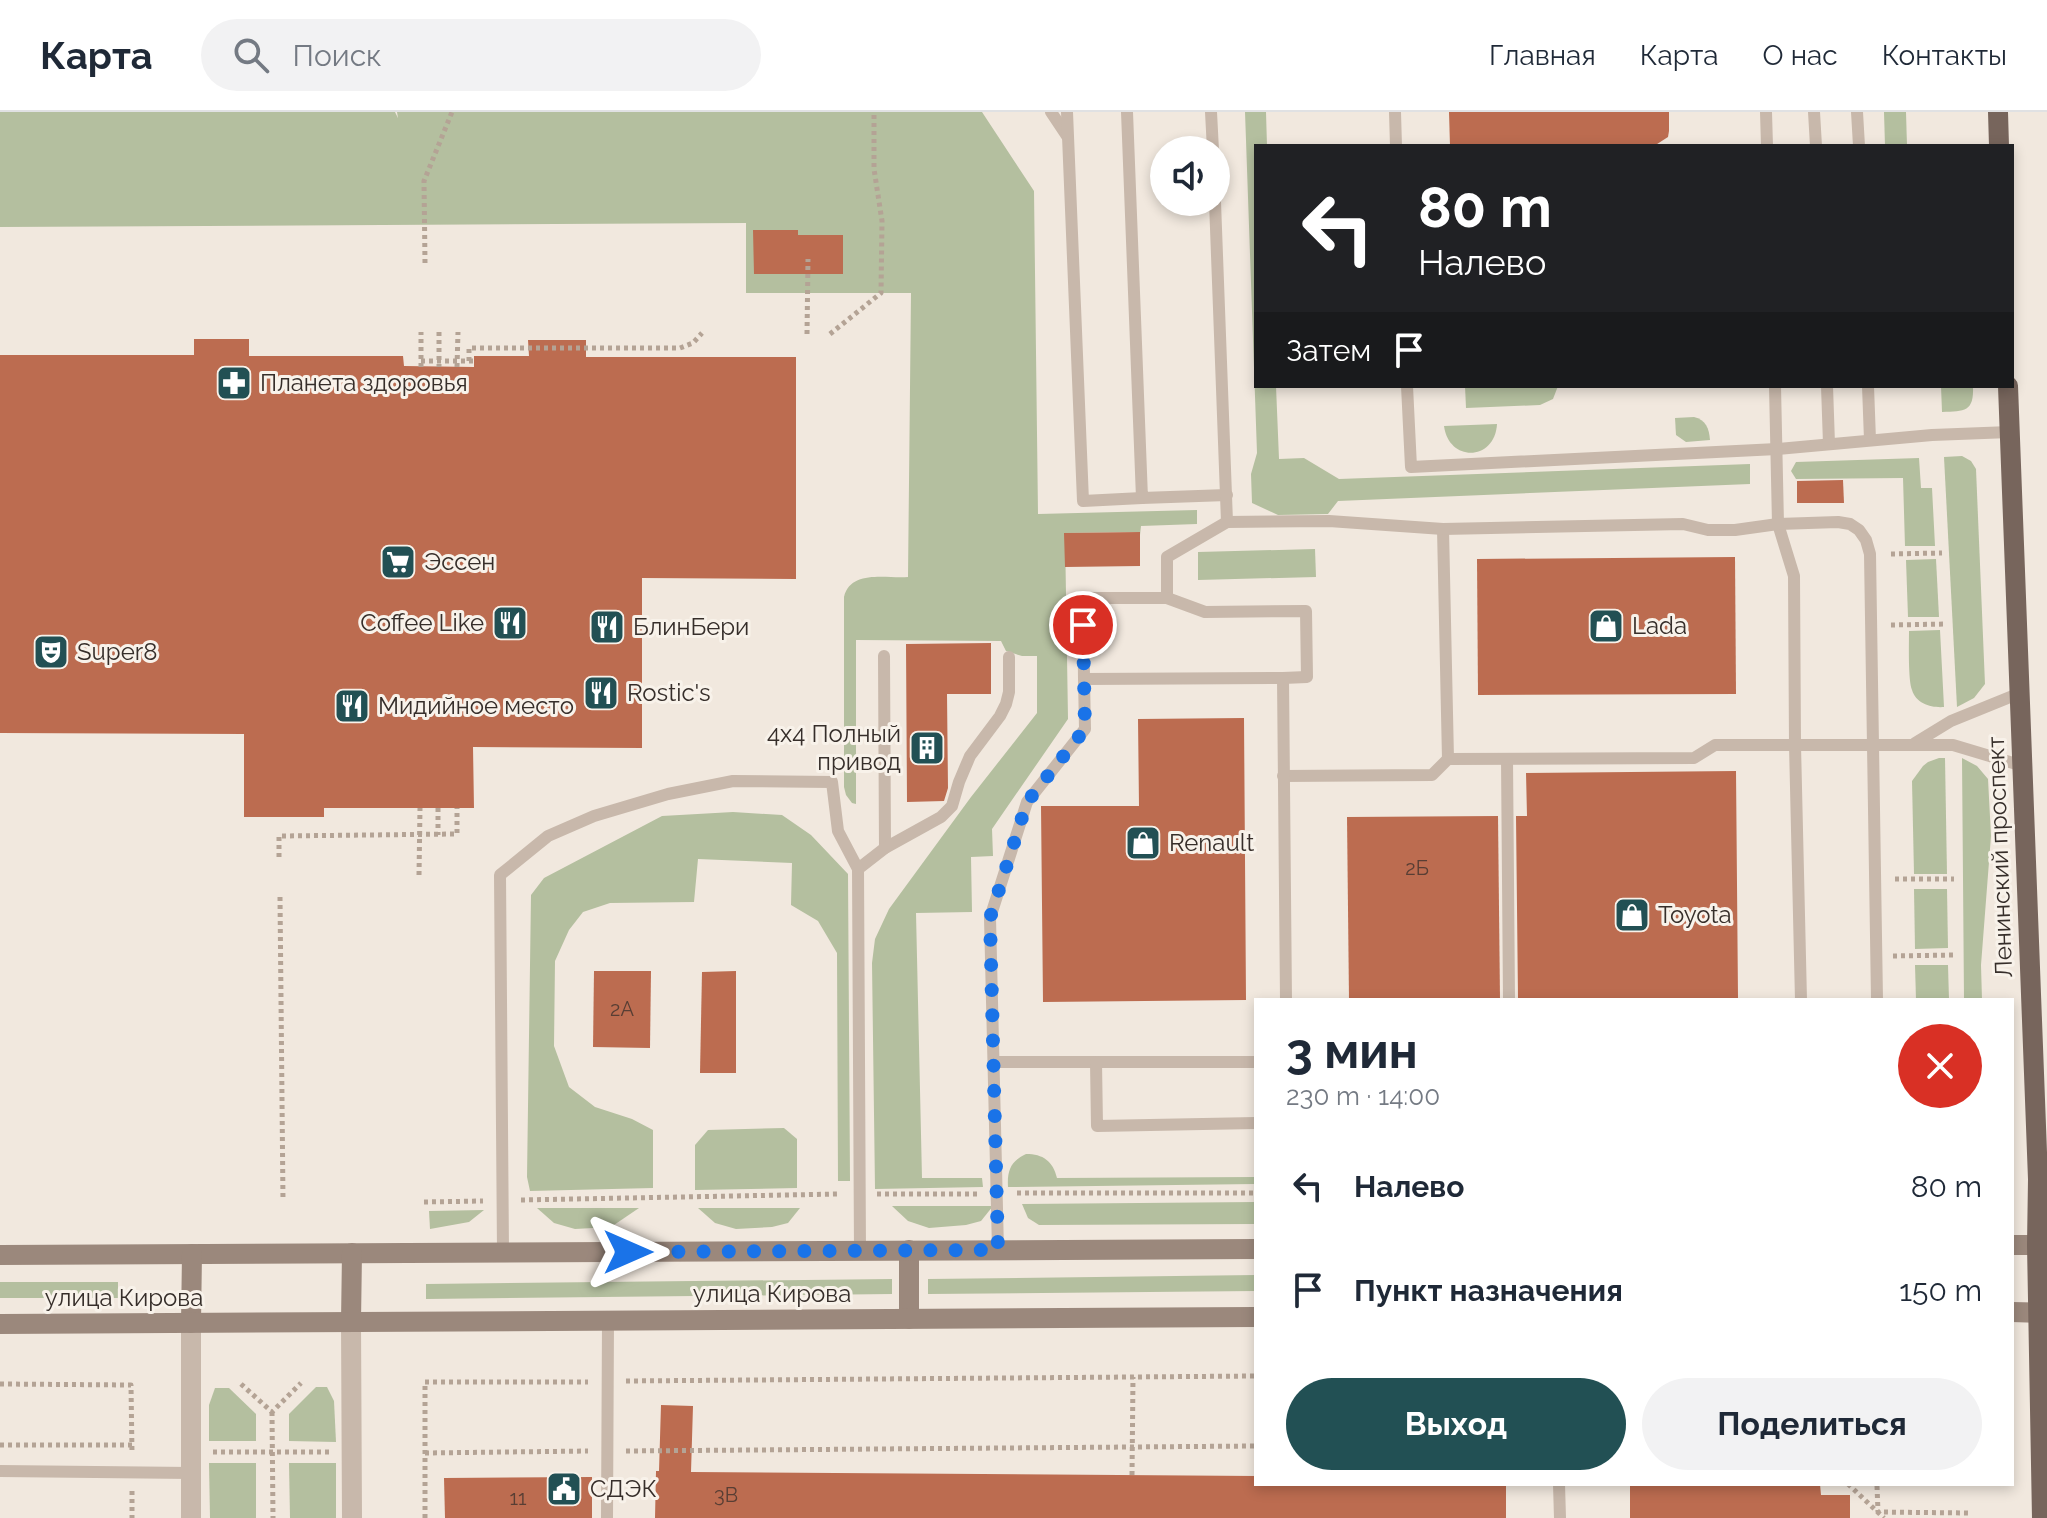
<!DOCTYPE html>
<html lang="ru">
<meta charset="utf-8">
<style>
:root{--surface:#fff;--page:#f2f2f3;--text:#1f2937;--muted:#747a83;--line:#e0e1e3;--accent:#225054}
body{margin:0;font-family:Raleway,sans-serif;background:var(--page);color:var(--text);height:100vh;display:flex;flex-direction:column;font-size:30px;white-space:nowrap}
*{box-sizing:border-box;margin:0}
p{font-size:26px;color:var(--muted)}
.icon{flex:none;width:44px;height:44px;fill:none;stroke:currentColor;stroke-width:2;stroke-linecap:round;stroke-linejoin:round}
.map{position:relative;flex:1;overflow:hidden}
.drawer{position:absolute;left:1254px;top:886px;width:760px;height:488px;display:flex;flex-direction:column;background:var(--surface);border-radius:0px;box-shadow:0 4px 12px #0003}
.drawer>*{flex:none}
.guide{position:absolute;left:1254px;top:32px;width:760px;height:244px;border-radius:0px;box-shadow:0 4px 12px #0003;background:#202124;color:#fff;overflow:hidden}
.buttons{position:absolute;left:1150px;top:24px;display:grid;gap:16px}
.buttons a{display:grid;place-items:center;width:80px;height:80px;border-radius:50%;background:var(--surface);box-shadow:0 4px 12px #0003;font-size:40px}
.pin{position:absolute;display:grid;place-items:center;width:68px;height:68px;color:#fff;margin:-34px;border:4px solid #fff;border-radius:50%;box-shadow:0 2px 8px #0007}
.me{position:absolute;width:88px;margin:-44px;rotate:90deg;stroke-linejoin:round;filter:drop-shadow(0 0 6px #0008)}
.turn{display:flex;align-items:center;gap:28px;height:168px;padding:0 32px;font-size:36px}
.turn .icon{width:104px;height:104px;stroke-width:2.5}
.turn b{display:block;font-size:56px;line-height:68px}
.then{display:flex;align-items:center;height:76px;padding:0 32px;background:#0003;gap:16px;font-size:30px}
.round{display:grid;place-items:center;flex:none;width:84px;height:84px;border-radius:42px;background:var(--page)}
.overview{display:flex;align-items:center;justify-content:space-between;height:136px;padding:0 32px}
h1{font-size:48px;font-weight:700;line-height:60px}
.primary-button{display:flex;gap:16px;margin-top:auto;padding:16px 32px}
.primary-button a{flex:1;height:92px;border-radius:48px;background:var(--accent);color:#fff;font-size:32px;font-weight:700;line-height:92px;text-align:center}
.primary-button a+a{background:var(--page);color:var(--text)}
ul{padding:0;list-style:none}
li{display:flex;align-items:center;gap:24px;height:104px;padding:0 32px}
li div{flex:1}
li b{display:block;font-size:30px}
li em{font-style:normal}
header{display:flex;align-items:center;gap:48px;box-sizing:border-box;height:112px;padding:0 40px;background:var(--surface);border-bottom:2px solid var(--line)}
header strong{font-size:38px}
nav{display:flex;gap:44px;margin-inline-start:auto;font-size:28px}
.search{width:560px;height:72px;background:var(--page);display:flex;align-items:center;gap:20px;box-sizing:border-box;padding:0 28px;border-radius:44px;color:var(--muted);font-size:30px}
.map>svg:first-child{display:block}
.green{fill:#b4bf9f}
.building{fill:#bc6c50}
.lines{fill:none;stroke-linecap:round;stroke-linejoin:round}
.path{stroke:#b4a395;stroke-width:5;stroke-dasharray:4 4;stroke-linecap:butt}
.service{stroke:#c8b8ab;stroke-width:12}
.minor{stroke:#c8b8ab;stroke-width:20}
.tertiary{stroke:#c8b8ab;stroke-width:20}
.secondary{stroke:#9b887c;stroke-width:20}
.primary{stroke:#77655c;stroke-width:20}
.route{stroke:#1a73e8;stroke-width:14;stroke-dasharray:0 25.2}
.labels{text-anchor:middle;stroke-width:6;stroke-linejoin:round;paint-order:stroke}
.number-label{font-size:20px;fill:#583e34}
.poi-label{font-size:24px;fill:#362e2a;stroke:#f8f2ea;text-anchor:start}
.street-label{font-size:24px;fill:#362e2a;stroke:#f8f2ea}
</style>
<header>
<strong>Карта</strong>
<div class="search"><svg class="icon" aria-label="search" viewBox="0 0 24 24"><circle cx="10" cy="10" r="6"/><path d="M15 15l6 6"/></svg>Поиск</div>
<nav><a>Главная</a><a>Карта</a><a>О нас</a><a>Контакты</a></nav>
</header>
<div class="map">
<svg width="2047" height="1406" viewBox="0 0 2047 1406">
<rect width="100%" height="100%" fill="#f1e8de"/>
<g class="green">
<path d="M 0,0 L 395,0 L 398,6 L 397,0 L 982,0 L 1034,79 L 1038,402 L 1197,398 L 1197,412 L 1141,414 L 1140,423 L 1139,420 L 1065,421 L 1068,607 L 992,717 L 993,744 L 971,745 L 972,800 L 916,801 L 922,1066 L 982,1066 L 983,1075 L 875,1077 L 872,851 L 875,827 L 889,797 L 971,685 L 1037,601 L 1037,544 L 1022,544 L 1006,539 L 1001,529 L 856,528 L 856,692 L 852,691 L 846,683 L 844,675 L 844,485 C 851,457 887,467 908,465 L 911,181 L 746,181 L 746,111 L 0,115 Z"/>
<polygon points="1245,0 1266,0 1267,34 1256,34 1256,274 1276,274 1279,347 1304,346 1339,367 1750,352 1750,372 1338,389 1328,402 1278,403 1252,391 1251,362 1257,341"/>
<polygon points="1884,0 1906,0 1907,34 1885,34"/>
<polygon points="1465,274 1558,274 1553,287 1540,293 1466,296"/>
<path d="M 1941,274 L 1973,274 C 1974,300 1965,299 1942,300 Z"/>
<path d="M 1694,305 C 1706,308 1709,316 1710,328 L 1686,330 L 1676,323 L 1675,306 Z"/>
<path d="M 1497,312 C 1495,349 1449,351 1444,314 Z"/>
<polygon points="1962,344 1971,349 1976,357 1985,572 1974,586 1957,595 1944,345"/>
<polygon points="1919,346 1921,376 1932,376 1935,434 1905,434 1903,366 1796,367 1791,359 1796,350"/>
<polygon points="1315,437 1316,465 1198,468 1198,440"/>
<polygon points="1936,447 1939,505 1908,505 1906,448"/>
<path d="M 1940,518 L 1944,595 C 1932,596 1916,592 1912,578 C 1908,568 1909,532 1909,519 Z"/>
<polygon points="1939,646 1945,646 1947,762 1914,762 1912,669 1923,654 1928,650"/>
<polygon points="1962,646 1977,654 1988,667 1991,724 1981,853 1982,888 1964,888"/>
<polygon points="733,700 782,703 811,723 848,762 850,1069 838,1069 837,841 818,809 791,793 792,751 698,747 694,790 610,791 583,800 569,818 555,849 554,934 569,975 595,995 632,1007 653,1018 653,1076 530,1079 527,1065 531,783 544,766 662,704"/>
<polygon points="1914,777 1947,777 1948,836 1915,837"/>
<polygon points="1915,853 1948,853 1949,888 1916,888"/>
<polygon points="784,1016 797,1027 797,1076 695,1078 695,1033 708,1018"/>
<path d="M 1026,1042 C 1043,1042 1053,1049 1057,1066 L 1256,1065 L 1256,1072 L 1008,1075 C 1007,1058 1011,1049 1026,1042 Z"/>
<polygon points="1256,1090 1256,1112 1039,1113 1028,1106 1022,1092"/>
<polygon points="892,1094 993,1094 981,1109 966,1113 929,1116 908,1109"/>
<polygon points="537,1096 639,1096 611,1115 575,1117 554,1111"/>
<polygon points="698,1096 800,1096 788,1111 772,1115 736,1117 715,1111"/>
<polygon points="484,1098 469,1110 430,1117 429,1099"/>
<polygon points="1256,1163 1256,1179 928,1182 928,1167"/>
<polygon points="892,1167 892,1182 426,1187 426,1172"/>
<rect x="0" y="1170" width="118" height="16"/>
<polygon points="316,1275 327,1275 334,1289 336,1330 289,1329 289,1302"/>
<polygon points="215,1276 229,1276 256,1302 256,1329 209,1329 209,1293"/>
<polygon points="209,1351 256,1351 256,1406 210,1406"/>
<polygon points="289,1351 336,1351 336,1406 290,1406"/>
</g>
<g class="building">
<polygon points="1449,0 1669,0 1669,19 1668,25 1654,34 1450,34"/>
<polygon points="753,118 798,118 798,123 843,123 843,162 754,162"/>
<polygon points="194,227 249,227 249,244 403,244 404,254 474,255 474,244 529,244 528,228 586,228 586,245 796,245 796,467 642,466 642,636 473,635 474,696 324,696 324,705 244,705 244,622 0,621 0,243 194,243"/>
<polygon points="1843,368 1844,391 1797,391 1797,369"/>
<polygon points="1140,420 1140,454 1065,455 1064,421"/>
<polygon points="1735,445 1736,582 1478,583 1477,447"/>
<polygon points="991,531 991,582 947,582 948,676 944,689 907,690 906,532"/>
<polygon points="1244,606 1246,888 1043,890 1041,694 1139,694 1138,607"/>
<polygon points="1736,659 1738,886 1518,887 1516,704 1527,704 1526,661"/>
<polygon points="1498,704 1500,888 1349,888 1347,705"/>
<polygon points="594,859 651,859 650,936 593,935"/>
<polygon points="736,859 736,961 700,961 702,860"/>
<polygon points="661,1293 693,1294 691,1360 1256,1364 1256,1372 1506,1372 1506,1406 655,1406 656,1359 659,1359"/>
<polygon points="592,1365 592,1406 445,1406 444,1366"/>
<polygon points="1630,1372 1820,1372 1821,1383 1850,1383 1850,1406 1630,1406"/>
</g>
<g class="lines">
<g class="path">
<polyline points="425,151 424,69 452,0"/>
<polyline points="439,220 439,255"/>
<polyline points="807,222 808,147"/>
<polyline points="830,222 881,181 882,109 874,57 874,0"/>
<polyline points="421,249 474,249"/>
<polyline points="469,249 469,236 680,236 693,231 702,221"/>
<polyline points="421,255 421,220"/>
<polyline points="457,255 458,220"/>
<polyline points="1891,442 1942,441"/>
<polyline points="1891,513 1946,512"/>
<polyline points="438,696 438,723"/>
<polyline points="279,745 279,724 457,722 457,696"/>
<polyline points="419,763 420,696"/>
<polyline points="1895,767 1954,767"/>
<polyline points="280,785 283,1089"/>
<polyline points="1893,844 1956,843"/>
<polyline points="1017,1081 1256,1081"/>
<polyline points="877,1082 979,1082"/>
<polyline points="521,1088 839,1082"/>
<polyline points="424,1090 483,1089"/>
<polyline points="626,1269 1256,1264"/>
<polyline points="0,1272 131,1273 132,1341"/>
<polyline points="241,1272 272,1300 301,1271"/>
<polyline points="272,1300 273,1406"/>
<polyline points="0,1333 132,1333"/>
<polyline points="626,1339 1256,1334"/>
<polyline points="213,1340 331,1340"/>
<polyline points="425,1341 588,1339"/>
<polyline points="1132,1363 1133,1265"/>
<polyline points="1848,1372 1884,1406"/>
<polyline points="1877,1374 1878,1400 1968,1401"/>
<polyline points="132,1379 132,1406"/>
<polyline points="425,1406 425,1270 588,1270"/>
</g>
<g class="service">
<polyline points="1051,0 1067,24"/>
<polyline points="1067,0 1083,389 1142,386"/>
<polyline points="1127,0 1142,386 1227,383"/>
<polyline points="1211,0 1213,38"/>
<polyline points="1395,0 1396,34"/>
<polyline points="1766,0 1767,34"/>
<polyline points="1814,0 1816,34"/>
<polyline points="1857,0 1859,34"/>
<polyline points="1215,90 1227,410"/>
<polyline points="1407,274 1411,355 1777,337 1932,323 2010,320"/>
<polyline points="1775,274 1778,412 1794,464 1795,633 1801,888"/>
<polyline points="1827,274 1829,332"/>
<polyline points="1868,274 1870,328"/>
<polyline points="1443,417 1448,647"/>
<polyline points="1167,486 1167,445 1227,410 1329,409 1443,417 1683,412 1708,418 1735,418 1778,412 1838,410 1850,412 1859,418 1866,428 1870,442 1877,888"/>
<polyline points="884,544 885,736"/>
<polyline points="1084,567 1083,486 1167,486 1205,500 1306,499 1307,565 1283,566"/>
<polyline points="1915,631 1951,609 2020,581"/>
<polyline points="1507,647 1509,888"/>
<polyline points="1283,664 1432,663 1448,647 1694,646 1715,633 1953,633 2023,654"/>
<polyline points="858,757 885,736 941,705 952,694 959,670 970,644 1000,604 1006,592 1009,580 1009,545"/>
<polyline points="994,950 1256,950"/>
<polyline points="1096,950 1097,1014 1256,1011"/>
<polyline points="998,1138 990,806 1027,690 1085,617 1084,567 1283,566 1286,888"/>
<polyline points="503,1140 500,763 548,724 594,704 668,682 733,669 832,670 838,719 858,757 860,1139"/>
<polyline points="0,1359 191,1361"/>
<polyline points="1559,1372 1560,1406"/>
<polyline points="607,1406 608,1209"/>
</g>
<polyline class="minor" points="351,1210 352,1406"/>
<polyline class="tertiary" points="191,1211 191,1406"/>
<g class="secondary">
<polyline points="2012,1133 2047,1133"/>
<polyline points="909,1138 909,1207"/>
<polyline points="0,1143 1256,1137"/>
<polyline points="2012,1200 2047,1201"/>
<polyline points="351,1210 352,1141"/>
<polyline points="191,1211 192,1142"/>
<polyline points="0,1212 1256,1205"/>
</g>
<g class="primary">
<polyline points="1998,0 1999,34"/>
<polyline points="2008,274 2038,1067 2037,1133 2042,1406"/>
</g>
</g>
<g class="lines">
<polyline class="route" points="628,1140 998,1138 990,806 1027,690 1085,617 1083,513"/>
</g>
<defs>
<symbol id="pharmacy-square" viewBox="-11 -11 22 22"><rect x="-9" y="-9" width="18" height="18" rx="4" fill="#225054" stroke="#f8f2ea"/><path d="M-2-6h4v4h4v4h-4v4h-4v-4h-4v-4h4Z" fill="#fff"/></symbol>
<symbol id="supermarket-square" viewBox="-11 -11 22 22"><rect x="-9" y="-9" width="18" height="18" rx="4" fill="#225054" stroke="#f8f2ea"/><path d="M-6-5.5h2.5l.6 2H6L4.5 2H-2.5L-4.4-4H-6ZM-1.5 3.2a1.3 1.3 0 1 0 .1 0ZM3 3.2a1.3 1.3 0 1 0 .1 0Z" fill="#fff"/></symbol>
<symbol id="restaurant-square" viewBox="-11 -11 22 22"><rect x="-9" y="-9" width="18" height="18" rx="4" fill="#225054" stroke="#f8f2ea"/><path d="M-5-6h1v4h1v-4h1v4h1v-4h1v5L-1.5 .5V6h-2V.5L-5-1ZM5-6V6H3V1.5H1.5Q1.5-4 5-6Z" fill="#fff"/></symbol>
<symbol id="shop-square" viewBox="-11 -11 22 22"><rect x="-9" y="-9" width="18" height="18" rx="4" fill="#225054" stroke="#f8f2ea"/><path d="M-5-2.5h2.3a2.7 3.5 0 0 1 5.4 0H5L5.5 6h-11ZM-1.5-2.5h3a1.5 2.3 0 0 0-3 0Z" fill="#fff"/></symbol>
<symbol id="theatre-square" viewBox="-11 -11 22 22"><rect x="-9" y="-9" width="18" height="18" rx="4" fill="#225054" stroke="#f8f2ea"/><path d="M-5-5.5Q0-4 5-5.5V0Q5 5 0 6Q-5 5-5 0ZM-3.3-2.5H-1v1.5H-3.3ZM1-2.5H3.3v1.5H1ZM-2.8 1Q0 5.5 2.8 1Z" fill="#fff"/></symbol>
<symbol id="building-square" viewBox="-11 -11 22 22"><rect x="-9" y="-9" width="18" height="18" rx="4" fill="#225054" stroke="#f8f2ea"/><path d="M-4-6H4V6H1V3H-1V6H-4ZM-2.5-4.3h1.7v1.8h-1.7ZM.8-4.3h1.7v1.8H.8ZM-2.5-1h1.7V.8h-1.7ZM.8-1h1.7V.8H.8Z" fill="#fff"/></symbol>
<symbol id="civic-square" viewBox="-11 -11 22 22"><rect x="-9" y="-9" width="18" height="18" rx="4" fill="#225054" stroke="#f8f2ea"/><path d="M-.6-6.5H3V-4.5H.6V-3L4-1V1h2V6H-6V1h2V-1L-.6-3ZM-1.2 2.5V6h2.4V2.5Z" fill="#fff"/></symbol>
</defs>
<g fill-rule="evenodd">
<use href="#pharmacy-square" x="214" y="251" width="40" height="40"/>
<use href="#supermarket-square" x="378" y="430" width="40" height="40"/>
<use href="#restaurant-square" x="490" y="491" width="40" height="40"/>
<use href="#shop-square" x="1586" y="494" width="40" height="40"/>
<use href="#restaurant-square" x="587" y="495" width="40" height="40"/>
<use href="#theatre-square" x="31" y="520" width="40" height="40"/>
<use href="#restaurant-square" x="581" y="561" width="40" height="40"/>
<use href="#restaurant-square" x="332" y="574" width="40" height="40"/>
<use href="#building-square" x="907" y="616" width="40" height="40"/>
<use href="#shop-square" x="1123" y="711" width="40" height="40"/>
<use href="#shop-square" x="1612" y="783" width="40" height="40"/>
<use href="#civic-square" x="544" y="1357" width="40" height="40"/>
</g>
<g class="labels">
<g class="number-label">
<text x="1417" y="763">2Б</text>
<text x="622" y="904">2А</text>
<text x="726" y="1390">3В</text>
<text x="518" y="1393">11</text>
</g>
<g class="poi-label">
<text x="260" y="279">Планета здоровья</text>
<text x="424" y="458">Эссен</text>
<text x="484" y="519" text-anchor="end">Coffee Like</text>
<text x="1632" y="522">Lada</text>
<text x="633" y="523">БлинБери</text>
<text x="77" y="548">Super8</text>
<text x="627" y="589">Rostic's</text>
<text x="378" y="602">Мидийное место</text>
<text x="901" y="630" text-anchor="end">4x4 Полный<tspan x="901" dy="28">привод</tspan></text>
<text x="1169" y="739">Renault</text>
<text x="1658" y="811">Toyota</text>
<text x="590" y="1385">СДЭК</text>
</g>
<g class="street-label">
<text transform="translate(2000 745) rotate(-92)" y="8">Ленинский проспект</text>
<text x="772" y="1190">улица Кирова</text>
<text x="124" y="1194">улица Кирова</text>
</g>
</g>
</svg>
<div class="buttons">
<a><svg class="icon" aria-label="sound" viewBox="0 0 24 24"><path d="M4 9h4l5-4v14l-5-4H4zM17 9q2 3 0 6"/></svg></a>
</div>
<div class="pin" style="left:1083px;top:513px;background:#d93025"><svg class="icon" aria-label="arrive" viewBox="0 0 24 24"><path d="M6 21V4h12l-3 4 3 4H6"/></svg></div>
<svg class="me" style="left:628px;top:1140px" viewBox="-20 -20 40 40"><path d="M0-17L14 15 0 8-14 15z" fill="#1a73e8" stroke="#fff" stroke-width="4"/></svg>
<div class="guide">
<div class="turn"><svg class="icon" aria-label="left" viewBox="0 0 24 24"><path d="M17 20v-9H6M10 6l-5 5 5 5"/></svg><div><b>80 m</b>Налево</div></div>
<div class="then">Затем<svg class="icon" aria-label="arrive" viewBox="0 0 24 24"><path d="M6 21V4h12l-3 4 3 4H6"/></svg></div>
</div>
<section class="drawer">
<div class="overview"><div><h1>3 мин</h1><p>230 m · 14:00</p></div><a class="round" style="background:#d93025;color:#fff"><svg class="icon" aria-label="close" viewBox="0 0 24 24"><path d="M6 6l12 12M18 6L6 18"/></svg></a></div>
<ul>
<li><svg class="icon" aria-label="left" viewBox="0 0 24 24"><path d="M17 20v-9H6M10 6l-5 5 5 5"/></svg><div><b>Налево</b></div><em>80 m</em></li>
<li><svg class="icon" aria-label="arrive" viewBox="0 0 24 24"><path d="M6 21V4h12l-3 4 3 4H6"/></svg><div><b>Пункт назначения</b></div><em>150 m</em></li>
</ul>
<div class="primary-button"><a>Выход</a><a>Поделиться</a></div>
</section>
</div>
